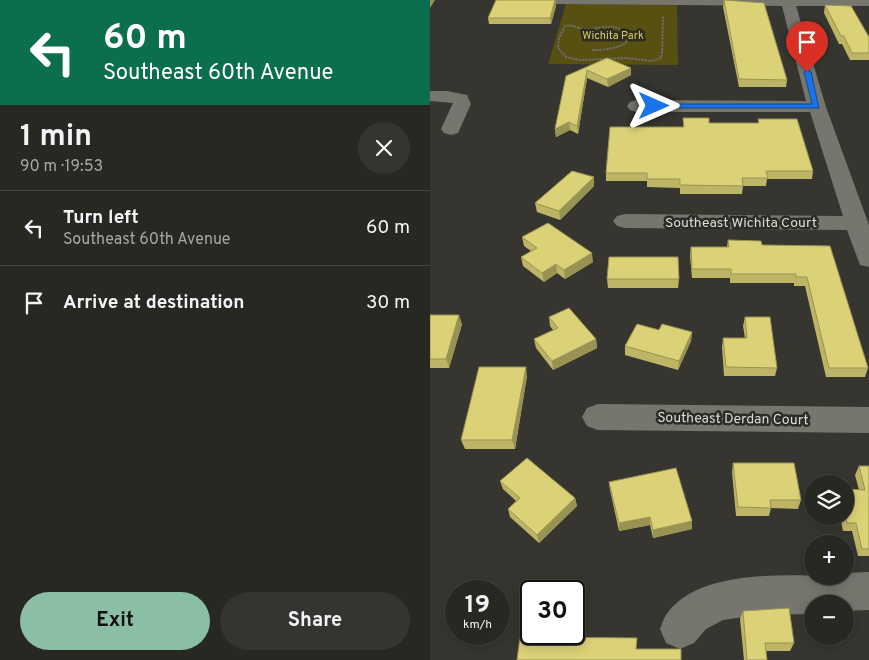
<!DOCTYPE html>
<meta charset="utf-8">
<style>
:root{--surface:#282823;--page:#343430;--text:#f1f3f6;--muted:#a5a6a6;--line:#444441;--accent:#8abfa5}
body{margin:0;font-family:Overpass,sans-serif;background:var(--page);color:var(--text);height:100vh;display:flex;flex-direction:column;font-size:19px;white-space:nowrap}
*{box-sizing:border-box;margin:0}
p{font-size:16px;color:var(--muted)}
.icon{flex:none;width:28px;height:28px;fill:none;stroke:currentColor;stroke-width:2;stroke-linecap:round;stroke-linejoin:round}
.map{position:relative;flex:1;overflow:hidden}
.sheet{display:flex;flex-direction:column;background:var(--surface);width:430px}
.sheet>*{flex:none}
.top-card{background:#0b6e4f;color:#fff;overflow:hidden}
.buttons{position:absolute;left:374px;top:475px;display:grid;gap:10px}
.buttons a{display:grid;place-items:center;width:50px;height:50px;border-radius:50%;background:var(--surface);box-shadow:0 2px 12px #0003,0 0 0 1px var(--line);font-size:25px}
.speed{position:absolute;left:15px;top:580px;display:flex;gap:10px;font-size:25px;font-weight:700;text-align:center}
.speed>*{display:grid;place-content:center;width:65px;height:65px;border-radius:50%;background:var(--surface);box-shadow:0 2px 12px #0003,0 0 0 1px var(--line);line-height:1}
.speed small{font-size:12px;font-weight:400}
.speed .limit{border:2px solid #111;border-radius:8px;background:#fff;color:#111}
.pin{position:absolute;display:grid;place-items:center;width:42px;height:42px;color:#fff;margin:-51px -21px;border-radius:50% 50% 50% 0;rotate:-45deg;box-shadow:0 0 5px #0007}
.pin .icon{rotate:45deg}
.me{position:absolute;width:55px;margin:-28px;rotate:90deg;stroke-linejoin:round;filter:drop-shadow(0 0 4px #0008)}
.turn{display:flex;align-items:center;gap:18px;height:105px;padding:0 20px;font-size:22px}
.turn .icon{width:65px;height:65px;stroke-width:2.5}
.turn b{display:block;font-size:35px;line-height:42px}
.round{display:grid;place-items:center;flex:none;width:52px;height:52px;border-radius:26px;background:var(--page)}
.overview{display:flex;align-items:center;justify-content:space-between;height:85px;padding:0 20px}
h1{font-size:30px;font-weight:700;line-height:38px}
.primary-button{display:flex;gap:10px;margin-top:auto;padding:10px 20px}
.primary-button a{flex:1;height:58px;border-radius:30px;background:var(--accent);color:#111;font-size:20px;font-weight:700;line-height:58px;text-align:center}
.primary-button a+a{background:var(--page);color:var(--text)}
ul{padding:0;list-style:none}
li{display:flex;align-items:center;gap:15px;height:75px;padding:0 20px;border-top:1px solid var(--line)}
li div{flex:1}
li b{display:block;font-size:19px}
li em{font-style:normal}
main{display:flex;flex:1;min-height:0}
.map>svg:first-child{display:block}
.green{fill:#575011}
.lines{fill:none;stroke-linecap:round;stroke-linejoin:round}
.path{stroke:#6d6c66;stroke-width:2;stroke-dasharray:2.5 1;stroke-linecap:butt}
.minor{fill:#76766e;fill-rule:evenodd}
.wall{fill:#bcb566}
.shaded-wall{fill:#999353}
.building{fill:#dbd277;stroke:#999353}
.route{fill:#1a73e8;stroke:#114b97}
.labels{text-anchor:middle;stroke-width:5;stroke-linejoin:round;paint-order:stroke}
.far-park-label{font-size:11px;fill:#dbcf53;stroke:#2c2b25}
.street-label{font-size:14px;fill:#ddddd8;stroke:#2c2b25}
</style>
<main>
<section class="sheet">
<div class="top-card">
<div class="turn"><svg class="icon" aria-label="left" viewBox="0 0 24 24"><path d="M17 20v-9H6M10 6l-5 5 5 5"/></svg><div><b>60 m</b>Southeast 60th Avenue</div></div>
</div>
<div class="overview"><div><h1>1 min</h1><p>90 m · 19:53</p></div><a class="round"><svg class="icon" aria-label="close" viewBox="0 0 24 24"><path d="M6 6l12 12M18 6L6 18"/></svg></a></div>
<ul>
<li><svg class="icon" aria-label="left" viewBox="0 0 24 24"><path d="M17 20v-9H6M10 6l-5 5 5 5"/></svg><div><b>Turn left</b><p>Southeast 60th Avenue</p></div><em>60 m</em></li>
<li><svg class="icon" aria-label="arrive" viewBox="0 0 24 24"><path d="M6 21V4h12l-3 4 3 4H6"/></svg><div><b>Arrive at destination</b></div><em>30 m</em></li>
</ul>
<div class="primary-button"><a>Exit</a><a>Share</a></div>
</section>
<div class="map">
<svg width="439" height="660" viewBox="0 0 439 660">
<rect width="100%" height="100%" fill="#36352f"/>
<polygon class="green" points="136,4 247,5 248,65 118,64"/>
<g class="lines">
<path class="path" d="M 162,50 C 174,50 185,49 196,43 L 198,35 C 185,21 172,29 155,29 C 148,29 143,24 135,26 L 129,38 L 128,48 L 136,57 L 150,60 L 196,58 L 221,61 L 231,58 L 232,54 L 233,16"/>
<g class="minor">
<polygon points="115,0 439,0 439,6 366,6 396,107 439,225 439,267 430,265 417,230 195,228 187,226 183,221 187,216 195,214 413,216 380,112 206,112 200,110 197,106 200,102 206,100 376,101 352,6 122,4"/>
<polygon points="0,91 17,91 37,95 41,104 28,133 21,135 14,133 11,129 23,103 0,101"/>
<polygon points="168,404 439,407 439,433 168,430 157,426 152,417 157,408"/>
<path d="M 439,572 L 439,610 L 415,611 L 415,604 L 382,604 L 382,614 L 328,615 L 293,620 L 276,629 L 264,643 L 250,649 L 236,643 L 230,629 C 232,625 233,619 236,615 C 269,566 365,576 415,576 L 415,573 Z"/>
</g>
</g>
<g class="wall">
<polygon points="125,0 126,6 121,24 59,24 58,18"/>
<polygon points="294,0 357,80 356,87 309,87 293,7"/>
<polygon points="395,5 439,37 439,60 420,60 412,44 409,44 394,13"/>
<polygon points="177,58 201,68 201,75 178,87 157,78 148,134 140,130 126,137 125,129 136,76"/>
<polygon points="253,118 279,123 328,123 328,119 383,171 382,179 337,179 336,186 313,186 312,194 250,194 250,188 217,187 217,181 176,181 176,173 253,127"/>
<polygon points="164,186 130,220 107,212 105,203"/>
<polygon points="92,237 163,262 135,279 127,273 114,282 93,266 91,257 101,251 94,246"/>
<polygon points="298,240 332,245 400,246 438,368 435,377 396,377 375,286 364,286 364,283 300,283 300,278 262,278 260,256 261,247 297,247"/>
<polygon points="177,279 249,279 248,288 178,288"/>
<polygon points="0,315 32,324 19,368 0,368"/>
<polygon points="119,317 166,339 167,348 123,370 106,348 104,339 123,330 120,326"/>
<polygon points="315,317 347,368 345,376 294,376 292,347 293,338 315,338 313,326"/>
<polygon points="229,330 262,332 261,341 248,370 195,355 195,346"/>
<polygon points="97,376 85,449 35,449 31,440"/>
<polygon points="303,463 371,500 368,509 341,508 339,516 306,516 302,472"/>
<polygon points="429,466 439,466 439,556 428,556 422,531 413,531 410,516 415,516 415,489 429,490 425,475"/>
<polygon points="70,481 145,498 147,506 109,543 80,517 78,509 86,501 73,489"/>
<polygon points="179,482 262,521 262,529 223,538 220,525 189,531 180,490"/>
<polygon points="313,611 364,643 360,651 336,651 337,660 314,660 310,619"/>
</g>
<g class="shaded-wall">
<polygon points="0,0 5,0 0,8"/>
<polygon points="125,0 126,6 121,24 120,18"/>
<polygon points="201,68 201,75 178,87 177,79"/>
<polygon points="157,70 157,78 148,134 147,126"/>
<polygon points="139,122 140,130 126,137 125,129"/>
<polygon points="164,177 164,186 130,220 129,211"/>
<polygon points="162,253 163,262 135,279 134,270"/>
<polygon points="126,264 127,273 114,282 112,273"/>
<polygon points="29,315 32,324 19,368 16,359"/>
<polygon points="262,332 261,341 248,370 249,361"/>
<polygon points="166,339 167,348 123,370 122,361"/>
<polygon points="96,367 97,376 85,449 82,440"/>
<polygon points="145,498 147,506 109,543 107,535"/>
<polygon points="220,517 220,525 189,531 189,523"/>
<polygon points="262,521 262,529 223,538 223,530"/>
</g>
<g class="building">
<polygon points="66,0 125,0 120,18 58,18"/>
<polygon points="294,0 334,3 357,80 309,79"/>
<polygon points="395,5 421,6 439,37 439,53 422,53 414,36 411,36"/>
<polygon points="177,58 201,68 177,79 157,70 147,126 139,122 125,129 136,76"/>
<polygon points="253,118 279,118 279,123 329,123 328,119 367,119 383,171 336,171 338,178 312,178 313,186 250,185 250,179 217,179 217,173 176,173 180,127 254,127"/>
<polygon points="142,171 164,177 129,211 105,203"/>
<polygon points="118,223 162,253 134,270 126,264 112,273 91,257 107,248 92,237"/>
<polygon points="298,240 331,241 332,245 400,246 438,368 399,368 377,277 366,277 366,274 301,274 301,269 262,269 261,247 299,247"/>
<polygon points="179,257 248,257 249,279 177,279"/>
<polygon points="139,308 166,339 122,361 104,339 128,328 119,317"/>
<polygon points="0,315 29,315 16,359 0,359"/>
<polygon points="315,317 340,317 347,368 296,367 293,338 317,338"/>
<polygon points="207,324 229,330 232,324 262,332 249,361 195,346"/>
<polygon points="49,367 96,367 82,440 31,440"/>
<polygon points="97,458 145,498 107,535 78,509 90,498 70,481"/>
<polygon points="303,463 364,463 371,500 340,500 341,508 308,507"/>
<polygon points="429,466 439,466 439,549 432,549 426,523 417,523 415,514 415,489 435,490"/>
<polygon points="246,468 262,521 223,530 220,517 189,523 179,482"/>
<polygon points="359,608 364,643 335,643 337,660 317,660 313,611"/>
<polygon points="90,637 207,638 206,649 251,649 251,660 87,660"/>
</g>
<polygon class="route" points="377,69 381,72 389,108 224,108 220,106 224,104 382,104 374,72"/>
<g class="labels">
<g class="far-park-label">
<text x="183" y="39">Wichita Park</text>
</g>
<g class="street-label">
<text x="311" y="227">Southeast Wichita Court</text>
<text transform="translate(303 418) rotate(1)" y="5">Southeast Derdan Court</text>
</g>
</g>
</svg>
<div class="buttons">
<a><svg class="icon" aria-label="layers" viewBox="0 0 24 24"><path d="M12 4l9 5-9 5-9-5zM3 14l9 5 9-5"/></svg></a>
<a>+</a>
<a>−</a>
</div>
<div class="speed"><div>19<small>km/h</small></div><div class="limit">30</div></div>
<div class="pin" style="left:377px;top:72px;background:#d93025"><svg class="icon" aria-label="arrive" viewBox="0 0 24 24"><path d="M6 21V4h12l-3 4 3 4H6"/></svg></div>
<svg class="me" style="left:224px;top:106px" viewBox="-20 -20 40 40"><path d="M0-17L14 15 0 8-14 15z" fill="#1a73e8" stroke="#fff" stroke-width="4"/></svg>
</div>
</main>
